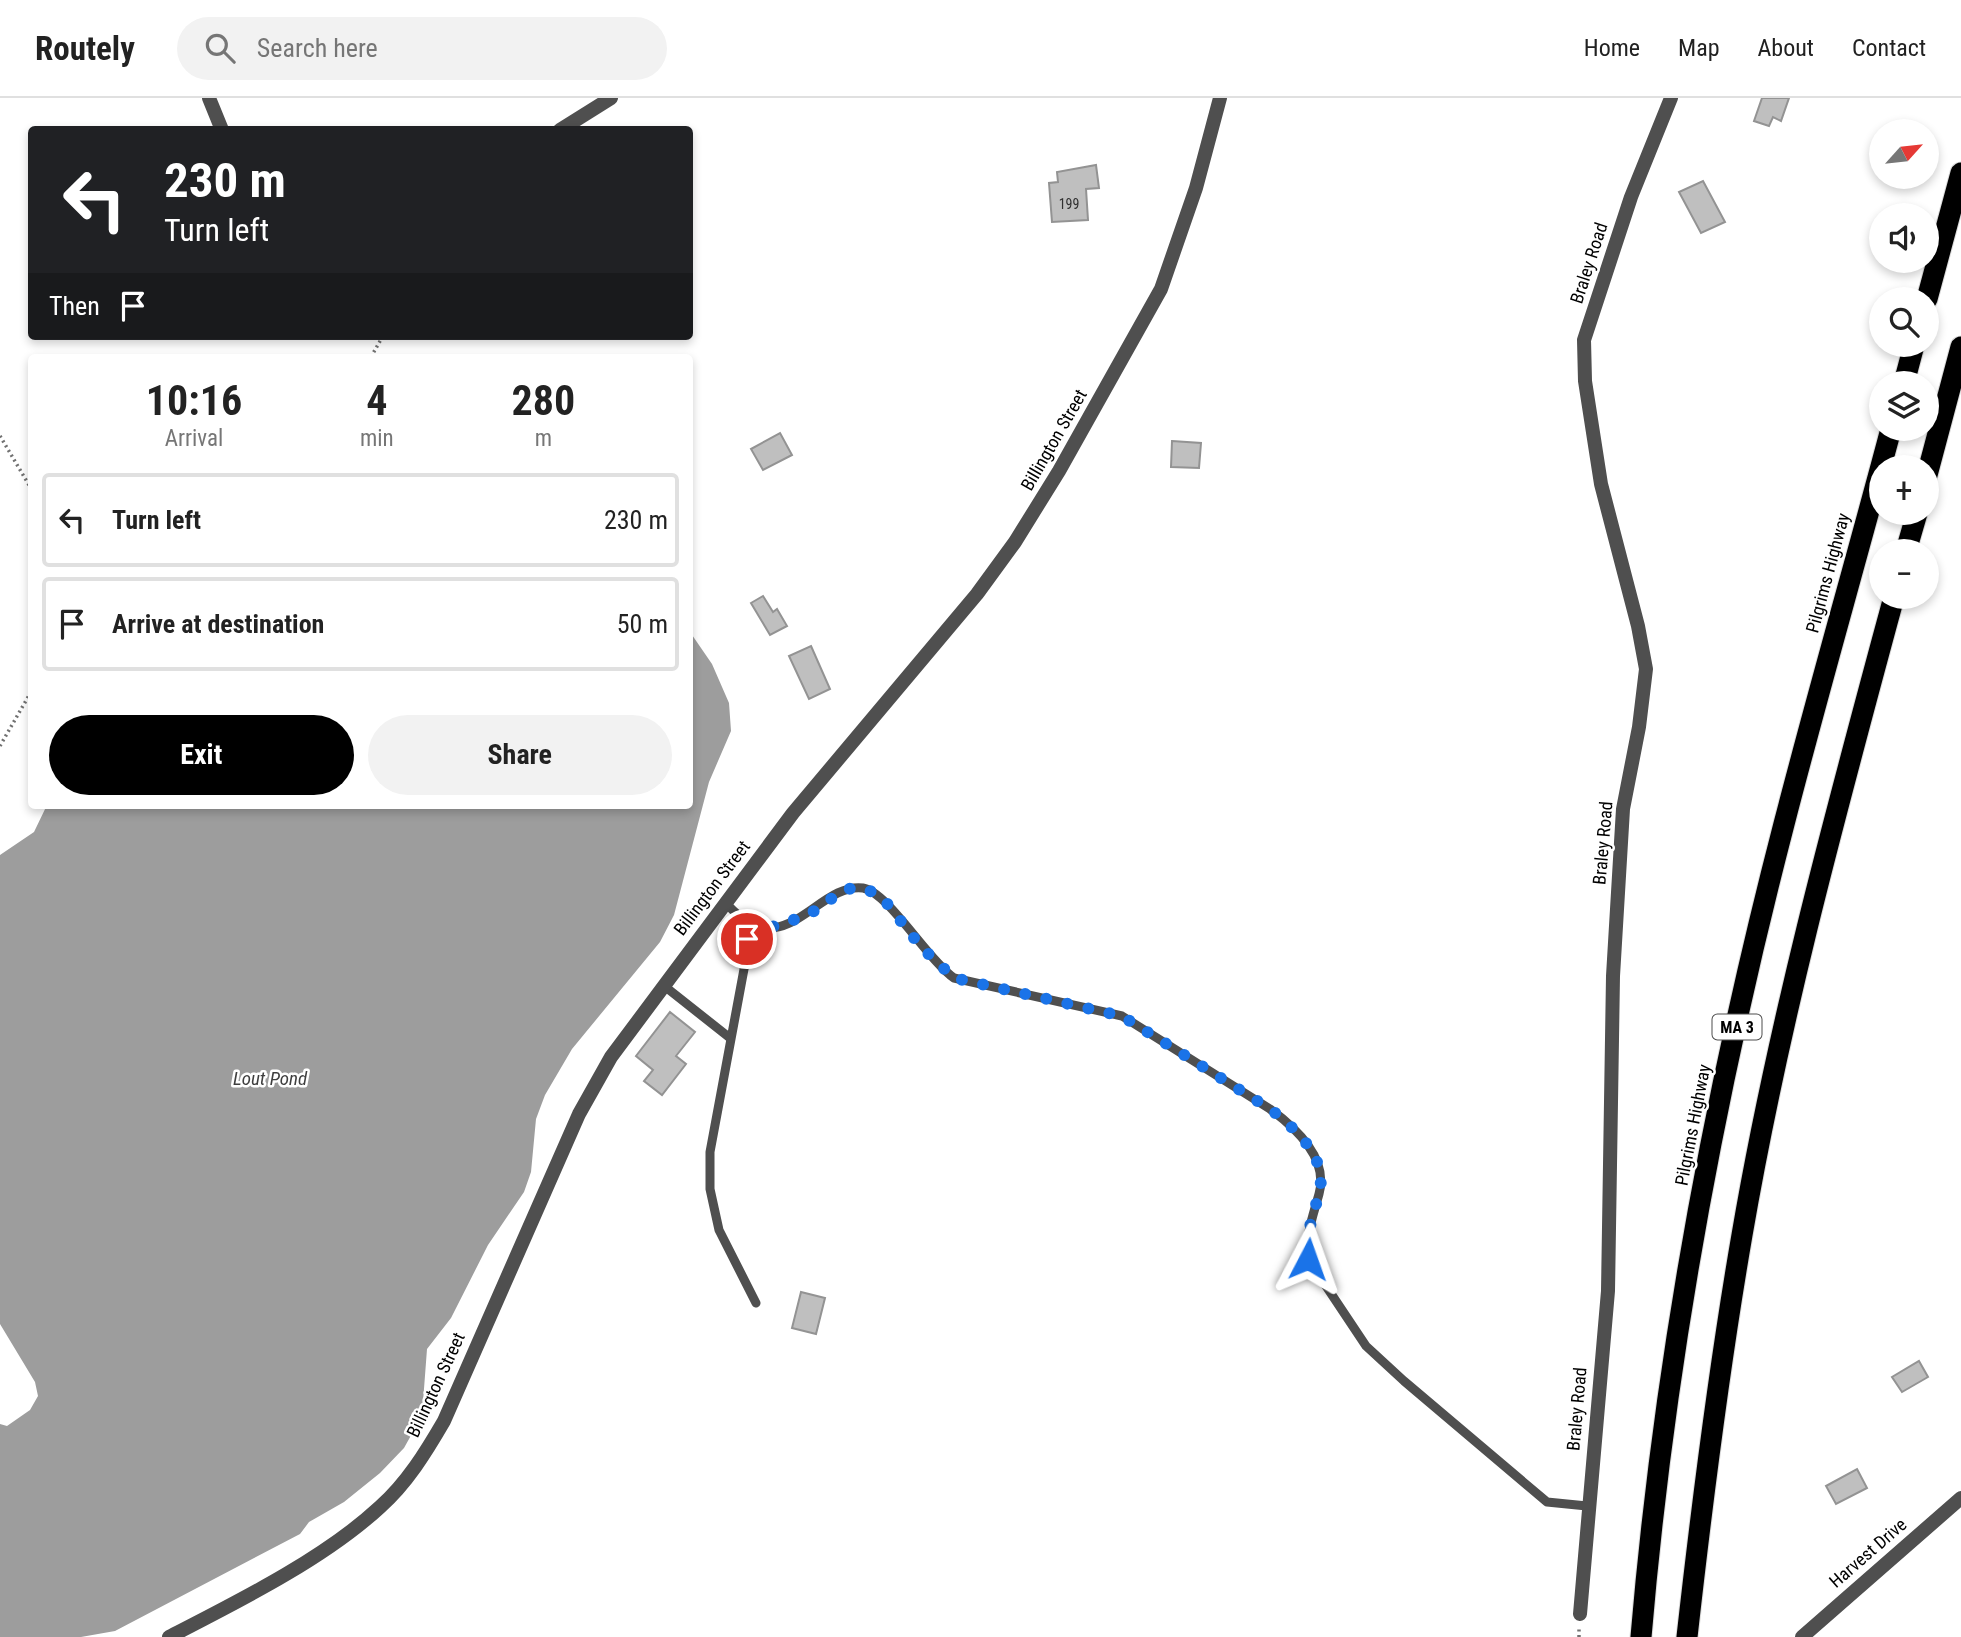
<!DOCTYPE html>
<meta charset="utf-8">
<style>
:root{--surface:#fff;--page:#f2f2f2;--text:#222;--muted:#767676;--line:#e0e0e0;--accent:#000}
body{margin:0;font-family:"Roboto Condensed",sans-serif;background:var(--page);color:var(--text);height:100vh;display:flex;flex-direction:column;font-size:26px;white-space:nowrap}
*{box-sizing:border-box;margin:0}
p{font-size:23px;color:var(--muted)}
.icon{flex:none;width:38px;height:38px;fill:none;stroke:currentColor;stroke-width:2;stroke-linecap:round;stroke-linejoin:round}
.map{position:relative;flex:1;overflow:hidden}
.panel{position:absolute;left:28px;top:256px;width:665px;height:455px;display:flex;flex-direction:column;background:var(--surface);border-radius:7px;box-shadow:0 4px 10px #0003}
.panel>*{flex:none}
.hud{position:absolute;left:28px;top:28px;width:665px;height:214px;border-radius:7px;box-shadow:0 4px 10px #0003;background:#202124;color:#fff;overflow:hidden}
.needle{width:46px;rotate:63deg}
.controls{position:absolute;left:1869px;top:21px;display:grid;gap:14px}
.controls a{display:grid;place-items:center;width:70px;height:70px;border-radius:50%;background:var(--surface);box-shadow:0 4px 10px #0003;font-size:35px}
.pin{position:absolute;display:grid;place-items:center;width:60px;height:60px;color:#fff;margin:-30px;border:4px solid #fff;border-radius:50%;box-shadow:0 2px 7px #0007}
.me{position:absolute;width:77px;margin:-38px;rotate:4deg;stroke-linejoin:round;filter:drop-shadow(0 0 5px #0008)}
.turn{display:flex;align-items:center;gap:24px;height:147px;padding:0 21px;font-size:32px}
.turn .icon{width:91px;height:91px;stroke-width:2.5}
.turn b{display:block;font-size:49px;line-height:60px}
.then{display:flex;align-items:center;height:66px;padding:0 21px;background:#0003;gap:14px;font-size:26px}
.eta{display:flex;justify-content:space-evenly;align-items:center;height:119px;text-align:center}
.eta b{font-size:42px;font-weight:700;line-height:49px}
.cta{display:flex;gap:14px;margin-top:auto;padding:14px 21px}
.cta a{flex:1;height:80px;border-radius:42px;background:var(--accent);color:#fff;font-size:28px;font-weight:700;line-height:80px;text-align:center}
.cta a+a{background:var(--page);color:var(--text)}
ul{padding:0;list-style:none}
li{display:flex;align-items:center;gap:21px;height:94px;margin:0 14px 10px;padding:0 7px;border:4px solid var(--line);border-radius:7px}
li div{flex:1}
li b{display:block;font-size:26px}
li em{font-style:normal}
header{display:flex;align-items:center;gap:42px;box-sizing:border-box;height:98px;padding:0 35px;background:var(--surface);border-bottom:2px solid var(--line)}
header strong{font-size:33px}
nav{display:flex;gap:38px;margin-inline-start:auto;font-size:24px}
.search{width:490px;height:63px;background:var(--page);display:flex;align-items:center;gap:18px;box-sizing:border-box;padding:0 24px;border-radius:38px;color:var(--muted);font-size:26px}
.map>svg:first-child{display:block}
.water{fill:#9d9d9d}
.building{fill:#bfbfbf;stroke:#939393;stroke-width:2}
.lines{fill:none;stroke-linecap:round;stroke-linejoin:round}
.motorway-casing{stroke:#dbdbdb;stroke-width:23}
.path{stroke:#717171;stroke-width:3.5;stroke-dasharray:2 3.5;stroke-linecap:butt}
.service{stroke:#4f4f4f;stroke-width:9}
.minor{stroke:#4f4f4f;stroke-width:14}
.tertiary{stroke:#4f4f4f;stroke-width:14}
.motorway{stroke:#000;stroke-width:21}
.route{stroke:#1a73e8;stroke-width:12;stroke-dasharray:0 21.6}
.labels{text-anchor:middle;stroke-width:5;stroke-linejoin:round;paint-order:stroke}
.number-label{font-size:14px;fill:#303030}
.shield{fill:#fff;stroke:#4c4c4c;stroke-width:2}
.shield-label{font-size:16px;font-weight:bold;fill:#000}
.street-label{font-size:18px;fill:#000;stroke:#fff}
.water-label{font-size:19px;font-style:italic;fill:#3e3e3e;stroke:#fff}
</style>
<header>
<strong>Routely</strong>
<div class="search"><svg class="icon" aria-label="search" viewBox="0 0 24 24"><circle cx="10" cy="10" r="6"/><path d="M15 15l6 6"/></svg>Search here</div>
<nav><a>Home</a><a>Map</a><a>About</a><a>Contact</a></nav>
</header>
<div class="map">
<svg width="1961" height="1539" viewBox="0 0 1961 1539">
<rect width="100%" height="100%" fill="#fff"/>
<polygon class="water" points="690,534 712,566 729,605 731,633 709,684 674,817 660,844 572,951 545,997 536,1021 531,1074 524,1094 488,1147 451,1220 427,1251 423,1304 414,1332 404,1350 380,1375 344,1404 309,1424 300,1436 115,1533 81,1539 0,1539 0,1326 7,1328 30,1312 38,1298 35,1284 0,1226 0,757 34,734 47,707 690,707"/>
<g class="building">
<polygon points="1762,0 1789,0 1781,23 1773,19 1769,28 1754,23"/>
<polygon points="1096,67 1099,90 1086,91 1088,122 1052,124 1049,85 1058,84 1057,74"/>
<polygon points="1703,83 1725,124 1701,135 1679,94"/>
<polygon points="780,335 792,357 763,372 751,351"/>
<polygon points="1172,343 1201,345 1199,370 1171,369"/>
<polygon points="763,498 773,514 777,511 787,528 770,537 751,505"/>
<polygon points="811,548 830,591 809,601 789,558"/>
<polygon points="670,914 695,934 676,958 686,966 662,997 644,983 653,972 636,958"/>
<polygon points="801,1194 825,1200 816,1236 792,1230"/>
<polygon points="1919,1263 1928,1279 1902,1294 1892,1279"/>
<polygon points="1857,1371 1867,1390 1836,1406 1826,1388"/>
</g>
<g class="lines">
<defs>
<g id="motorway">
<polyline points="1927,201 1961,75"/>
<polyline points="1904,285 1914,247"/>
<polyline points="1927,377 1961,249"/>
<polyline points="1906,453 1917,415"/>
<path d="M 1641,1539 C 1664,1266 1715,992 1784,726 C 1818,594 1856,463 1891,331"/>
<path d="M 1687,1539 C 1702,1405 1719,1270 1742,1137 C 1779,921 1837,710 1894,499"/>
</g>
</defs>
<use href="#motorway" class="motorway-casing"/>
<g class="path">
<polyline points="371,259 383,238"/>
<polyline points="0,338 32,392"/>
<polyline points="0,648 32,592"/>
<polyline points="1579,1539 1579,1529"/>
</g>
<g class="service">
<path d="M 725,804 C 784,872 816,784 863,790 C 888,794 927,861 954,880 L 1122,918 L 1270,1011 C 1296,1030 1329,1060 1319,1096 C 1313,1118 1305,1138 1308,1161 L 1366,1248 L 1404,1283 L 1547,1404 L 1587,1408"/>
<polyline points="747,825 747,855 710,1054 710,1091 719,1132 756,1205"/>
<polyline points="663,887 730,940"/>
</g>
<g class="minor">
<polyline points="209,0 222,32"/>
<polyline points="560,32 611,0"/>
<polyline points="1580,1516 1608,1193 1613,878 1623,711 1639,629 1646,571 1638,528 1601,386 1585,283 1584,242 1631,99 1671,0"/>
<polyline points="1802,1539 1961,1400"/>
</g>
<path class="tertiary" d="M 169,1539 C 237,1504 324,1461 380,1409 C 407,1385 426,1354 444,1323 L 579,1016 L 611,959 L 793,715 L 977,496 L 1015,444 L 1059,373 L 1161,191 L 1196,90 L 1220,0"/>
<use href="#motorway" class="motorway"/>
</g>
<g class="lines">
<path class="route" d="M 747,841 L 747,825 L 767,830 L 783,826 L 811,815 L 845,791 L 864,790 L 882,799 L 921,849 L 954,880 L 1122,918 L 1270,1011 C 1295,1030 1329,1060 1319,1096 C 1313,1118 1305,1138 1308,1161"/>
</g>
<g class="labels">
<g class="number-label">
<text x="1069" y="111">199</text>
</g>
<rect class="shield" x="1712.5" y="916.5" width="49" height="25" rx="5"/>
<g class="shield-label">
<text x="1737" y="935">MA 3</text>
</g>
<g class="street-label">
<text transform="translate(1589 165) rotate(-72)" y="6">Braley Road</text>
<text transform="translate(1054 342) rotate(-60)" y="6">Billington Street</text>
<text transform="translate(1828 475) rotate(-75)" y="6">Pilgrims Highway</text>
<text transform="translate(1603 745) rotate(-85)" y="6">Braley Road</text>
<text transform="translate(712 790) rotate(-53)" y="6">Billington Street</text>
<text transform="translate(1693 1027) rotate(-79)" y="6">Pilgrims Highway</text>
<text transform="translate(436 1287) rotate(-65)" y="6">Billington Street</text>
<text transform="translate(1577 1311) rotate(-85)" y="6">Braley Road</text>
<text transform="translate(1868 1455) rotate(-41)" y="6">Harvest Drive</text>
</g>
<g class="water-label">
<text x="270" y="987">Lout Pond</text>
</g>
</g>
</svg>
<div class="controls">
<a><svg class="needle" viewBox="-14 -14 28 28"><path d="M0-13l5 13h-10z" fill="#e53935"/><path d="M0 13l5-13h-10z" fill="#767676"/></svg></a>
<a><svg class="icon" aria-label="sound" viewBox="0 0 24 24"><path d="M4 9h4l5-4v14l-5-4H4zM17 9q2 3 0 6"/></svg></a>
<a><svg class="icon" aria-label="search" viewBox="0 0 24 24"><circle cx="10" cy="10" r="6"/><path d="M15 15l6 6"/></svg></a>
<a><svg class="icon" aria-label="layers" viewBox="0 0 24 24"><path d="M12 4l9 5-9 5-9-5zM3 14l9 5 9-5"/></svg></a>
<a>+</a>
<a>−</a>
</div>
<div class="pin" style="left:747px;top:841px;background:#d93025"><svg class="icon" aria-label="arrive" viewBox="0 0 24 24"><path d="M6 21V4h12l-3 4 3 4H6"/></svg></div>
<svg class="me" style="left:1308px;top:1161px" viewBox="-20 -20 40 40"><path d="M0-17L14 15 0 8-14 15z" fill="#1a73e8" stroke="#fff" stroke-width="4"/></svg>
<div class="hud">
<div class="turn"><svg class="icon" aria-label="left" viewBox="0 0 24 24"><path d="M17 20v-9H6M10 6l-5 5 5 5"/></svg><div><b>230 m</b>Turn left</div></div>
<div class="then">Then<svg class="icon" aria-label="arrive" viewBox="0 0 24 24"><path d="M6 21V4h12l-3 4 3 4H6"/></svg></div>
</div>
<section class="panel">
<div class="eta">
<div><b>10:16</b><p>Arrival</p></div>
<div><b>4</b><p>min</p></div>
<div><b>280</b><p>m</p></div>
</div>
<ul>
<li><svg class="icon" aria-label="left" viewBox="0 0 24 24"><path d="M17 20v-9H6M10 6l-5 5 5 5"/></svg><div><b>Turn left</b></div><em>230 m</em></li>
<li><svg class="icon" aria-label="arrive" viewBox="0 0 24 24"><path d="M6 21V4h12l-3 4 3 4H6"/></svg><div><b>Arrive at destination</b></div><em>50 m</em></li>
</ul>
<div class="cta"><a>Exit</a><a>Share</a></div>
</section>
</div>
